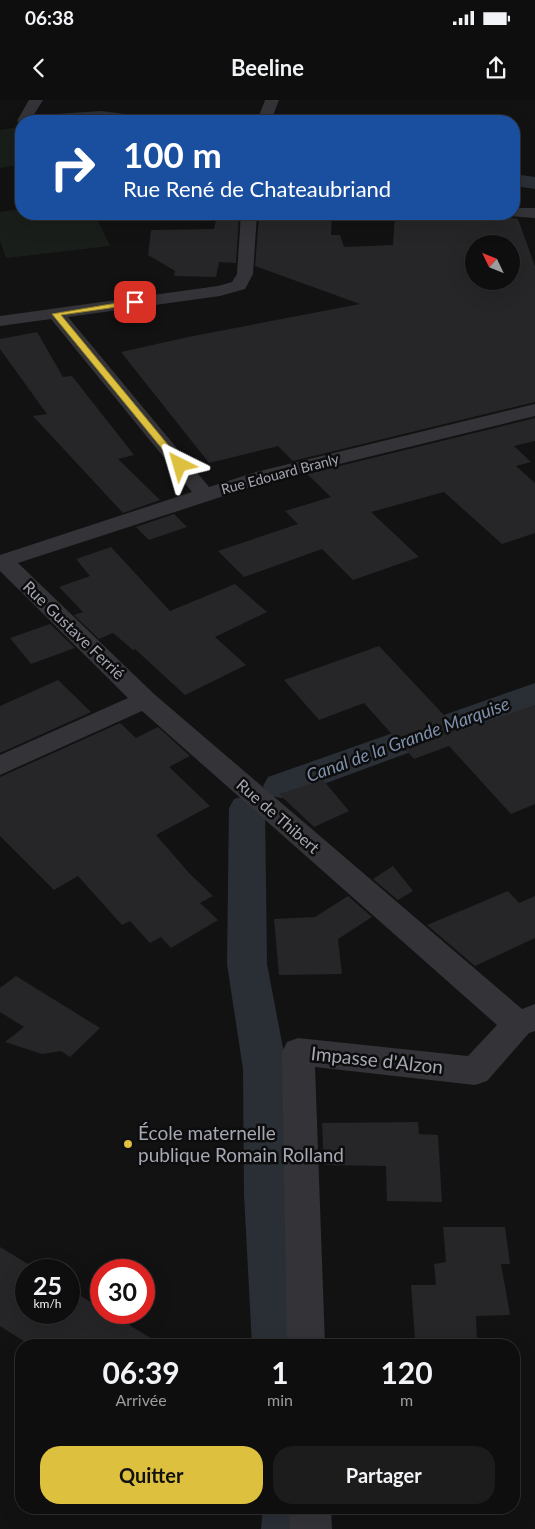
<!DOCTYPE html>
<html lang="fr">
<meta charset="utf-8">
<style>
:root{--surface:#0e0e0e;--page:#1c1c1c;--text:#f1f3f6;--muted:#9b9c9e;--line:#2e2e2e;--accent:#dec03f}
body{margin:0;font-family:Lato,sans-serif;background:var(--page);color:var(--text);height:100vh;display:flex;flex-direction:column;font-size:19px;white-space:nowrap}
*{box-sizing:border-box;margin:0}
p{font-size:16px;color:var(--muted)}
.icon{flex:none;width:28px;height:28px;fill:none;stroke:currentColor;stroke-width:2;stroke-linecap:round;stroke-linejoin:round}
.map{position:relative;flex:1;overflow:hidden}
.sheet{position:absolute;left:15px;top:1239px;width:505px;height:175px;display:flex;flex-direction:column;background:var(--surface);border-radius:20px;box-shadow:0 5px 20px #0002,0 0 0 1px var(--line)}
.sheet>*{flex:none}
.banner{position:absolute;left:15px;top:15px;width:505px;height:105px;border-radius:20px;box-shadow:0 5px 20px #0002,0 0 0 1px var(--line);background:#1a4fa0;color:#fff;overflow:hidden}
.needle{width:32px;rotate:313deg}
.buttons{position:absolute;left:465px;top:135px;display:grid;gap:10px}
.buttons a{display:grid;place-items:center;width:55px;height:55px;border-radius:50%;background:var(--surface);box-shadow:0 5px 20px #0002,0 0 0 1px var(--line);font-size:25px}
.speed{position:absolute;left:15px;top:1159px;display:flex;gap:10px;font-size:25px;font-weight:700;text-align:center}
.speed>*{display:grid;place-content:center;width:65px;height:65px;border-radius:50%;background:var(--surface);box-shadow:0 5px 20px #0002,0 0 0 1px var(--line);line-height:1}
.speed small{font-size:12px;font-weight:400}
.speed .limit{border:8px solid #d22;background:#fff;color:#111}
.pin{position:absolute;display:grid;place-items:center;width:42px;height:42px;color:#fff;margin:-21px;border-radius:10px;box-shadow:0 2px 8px #0006}
.me{position:absolute;width:55px;margin:-28px;rotate:320deg;stroke-linejoin:round;filter:drop-shadow(0 0 4px #0008)}
.turn{display:flex;align-items:center;gap:18px;height:105px;padding:0 25px;font-size:22px}
.turn .icon{width:65px;height:65px;stroke-width:2.5}
.turn b{display:block;font-size:35px;line-height:42px}
.eta{display:flex;justify-content:space-evenly;align-items:center;height:85px;text-align:center}
.eta b{font-size:30px;font-weight:700;line-height:35px}
.button{display:flex;gap:10px;margin-top:auto;padding:10px 25px}
.button a{flex:1;height:58px;border-radius:20px;background:var(--accent);color:#111;font-size:20px;font-weight:700;line-height:58px;text-align:center}
.button a+a{background:var(--page);color:var(--text)}
.status{display:flex;justify-content:space-between;align-items:center;height:35px;padding:0 25px;background:var(--surface);direction:ltr}
.status svg{height:14px;fill:currentColor}
header{display:flex;justify-content:space-between;align-items:center;height:65px;padding:0 25px;background:var(--surface);font-size:22px;font-weight:700}
.map>svg:first-child{display:block}
.green{fill:#191e1a}
.lines{fill:none;stroke-linecap:round;stroke-linejoin:round}
.canal{fill:#2a2f36;fill-rule:evenodd}
.building{fill:#262527;fill-rule:evenodd}
.street{fill:#343438;fill-rule:evenodd}
.route{fill:#dec03f;stroke:#907d29}
.poi-dot{fill:#dec03f;stroke:#0d0d0e;stroke-width:2}
.labels{text-anchor:middle;stroke-width:5;stroke-linejoin:round;paint-order:stroke}
.far-street-label{font-size:14px;fill:#a5a7b3;stroke:#0d0d0e}
.street-label{font-size:16px;fill:#a5a7b3;stroke:#0d0d0e}
.water-label{font-size:18px;font-style:italic;fill:#7f90ab;stroke:#0d0d0e}
.near-street-label{font-size:19px;fill:#a5a7b3;stroke:#0d0d0e}
.near-poi-label{font-size:19px;fill:#a5a7b3;stroke:#0d0d0e;text-anchor:start}
</style>
<div class="status"><b>06:38</b><svg viewBox="0 0 49 12"><path d="M0 12V9h3v3zM5 12V6h3v6zM10 12V3h3v9zM15 12V0h3v12zM26 1h20v11H26zM47 4h2v5h-2z"/></svg></div>
<header><svg class="icon" aria-label="back" viewBox="0 0 24 24"><path d="M15 5l-7 7 7 7"/></svg>Beeline<svg class="icon" aria-label="share" viewBox="0 0 24 24"><path d="M12 15V3M7 8l5-5 5 5M5 13v7h14v-7"/></svg></header>
<div class="map">
<svg width="535" height="1429" viewBox="0 0 535 1429">
<rect width="100%" height="100%" fill="#121213"/>
<g class="green">
<polygon points="21,27 21,65 0,68 0,30"/>
<polygon points="21,109 21,114 95,114 110,146 6,158 0,140 0,112"/>
</g>
<g class="lines">
<g class="canal">
<polygon points="101,11 141,16 147,17 150,21 21,21 21,25 17,21 20,17 26,16"/>
<polygon points="514,74 535,77 535,89 514,86"/>
<polygon points="535,583 535,606 294,695 281,698 268,695 263,686 268,677"/>
<polygon points="247,695 260,699 265,708 267,864 287,969 290,1094 302,1245 252,1245 244,1094 243,969 227,864 229,708 234,699"/>
<polygon points="263,1408 317,1408 317,1429 261,1429"/>
</g>
</g>
<g class="building">
<path d="M 292,114 L 332,114 L 331,135 L 340,135 L 344,147 L 393,145 L 395,114 L 434,114 L 434,120 L 507,117 L 518,119 L 535,166 L 535,302 L 293,361 L 278,346 L 209,363 L 121,252 L 193,236 L 360,204 L 255,166 L 259,117 L 286,117 ZM 474,144 L 511,144 L 511,181 L 474,181 Z"/>
<polygon points="217,116 239,116 236,163 219,162 216,177 174,176 175,171 148,155 151,130 214,129"/>
<polygon points="37,232 63,277 72,276 134,355 118,359 160,400 123,413 33,316 47,314 0,249 0,239"/>
<polygon points="535,318 535,341 514,346 531,362 516,366 535,383 535,433 502,444 444,392 371,412 419,457 353,480 322,449 244,477 218,451 298,424 285,411 331,397 307,374"/>
<polygon points="174,414 187,427 149,440 136,427"/>
<polygon points="111,447 170,511 235,484 267,512 215,537 246,565 185,595 135,549 133,550 113,533 99,539 74,515 83,512 59,487 90,476 76,459"/>
<polygon points="50,524 75,548 31,564 10,538"/>
<polygon points="379,546 459,631 535,605 535,704 511,714 449,646 414,659 364,603 319,620 284,580"/>
<polygon points="58,580 91,612 0,653 0,606"/>
<polygon points="120,623 136,638 158,627 190,656 169,667 210,706 156,735 189,773 213,796 200,803 218,820 171,848 161,837 150,843 130,821 122,825 78,776 54,790 0,736 0,677"/>
<polygon points="323,680 349,711 314,727 279,694"/>
<polygon points="393,766 413,791 398,800 373,779"/>
<polygon points="508,791 519,803 535,796 535,838 475,866 427,825"/>
<polygon points="348,796 372,817 338,839 342,874 279,875 274,819 315,817"/>
<polygon points="16,876 100,928 70,957 61,951 42,954 5,942 24,927 0,912 0,888"/>
<polygon points="418,1022 419,1034 438,1035 442,1102 387,1101 386,1066 324,1065 322,1023"/>
<polygon points="443,1127 505,1127 510,1164 501,1164 510,1215 476,1216 477,1241 415,1240 411,1185 436,1185 434,1164 446,1162"/>
<polygon points="0,1147 38,1170 26,1170 26,1212 69,1212 69,1189 101,1208 101,1212 108,1212 162,1245 30,1245 0,1226"/>
</g>
<g class="lines">
<g class="street">
<polygon points="29,0 43,0 30,21 20,22 18,19"/>
<polygon points="265,0 279,0 271,21 257,21"/>
<polygon points="514,108 535,108 535,118 509,116 507,114 514,114"/>
<polygon points="241,114 257,114 253,174 245,189 220,196 68,217 209,387 256,372 535,304 535,316 270,381 18,463 154,594 522,909 535,904 535,931 529,933 487,981 475,985 315,967 325,1245 287,1245 282,952 287,942 298,938 468,956 497,925 142,611 0,675 0,655 128,598 0,471 0,455 192,392 51,219 0,226 0,216 218,186 232,182 237,174"/>
<polygon points="289,1408 331,1408 332,1429 290,1429"/>
</g>
</g>
<polygon class="route" points="135,200 138,204 61,215 183,363 183,367 177,367 52,214"/>
<circle class="poi-dot" cx="128" cy="1044" r="5"/>
<g class="labels">
<g class="far-street-label">
<text transform="translate(280 374) rotate(-15)" y="5">Rue Edouard Branly</text>
</g>
<g class="street-label">
<text transform="translate(74 530) rotate(44)" y="6">Rue Gustave Ferrié</text>
<text transform="translate(278 716) rotate(41)" y="6">Rue de Thibert</text>
</g>
<g class="water-label">
<text transform="translate(408 640) rotate(-20)" y="6">Canal de la Grande Marquise</text>
</g>
<g class="near-street-label">
<text transform="translate(377 960) rotate(6)" y="7">Impasse d'Alzon</text>
</g>
<g class="near-poi-label">
<text x="138" y="1040">École maternelle<tspan x="138" dy="22">publique Romain Rolland</tspan></text>
</g>
</g>
</svg>
<div class="buttons">
<a><svg class="needle" viewBox="-14 -14 28 28"><path d="M0-13l5 13h-10z" fill="#e53935"/><path d="M0 13l5-13h-10z" fill="#9b9c9e"/></svg></a>
</div>
<div class="speed"><div>25<small>km/h</small></div><div class="limit">30</div></div>
<div class="pin" style="left:135px;top:202px;background:#d93025"><svg class="icon" aria-label="arrive" viewBox="0 0 24 24"><path d="M6 21V4h12l-3 4 3 4H6"/></svg></div>
<svg class="me" style="left:180px;top:365px" viewBox="-20 -20 40 40"><path d="M0-17L14 15 0 8-14 15z" fill="#dec03f" stroke="#fff" stroke-width="4"/></svg>
<div class="banner">
<div class="turn"><svg class="icon" aria-label="right" viewBox="0 0 24 24"><path d="M7 20v-9h11M14 6l5 5-5 5"/></svg><div><b>100 m</b>Rue René de Chateaubriand</div></div>
</div>
<section class="sheet">
<div class="eta">
<div><b>06:39</b><p>Arrivée</p></div>
<div><b>1</b><p>min</p></div>
<div><b>120</b><p>m</p></div>
</div>
<div class="button"><a>Quitter</a><a>Partager</a></div>
</section>
</div>
